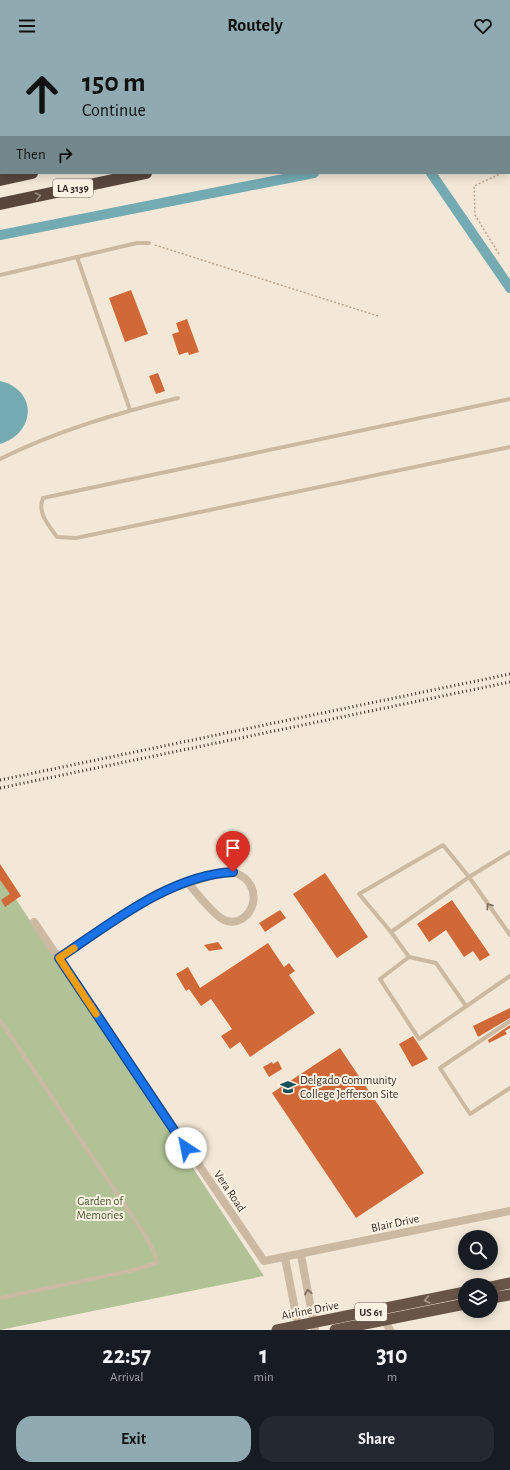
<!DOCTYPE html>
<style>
:root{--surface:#171b24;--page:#242831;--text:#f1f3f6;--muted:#9ea1a6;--accent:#8faab0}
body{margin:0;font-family:"Alegreya Sans",sans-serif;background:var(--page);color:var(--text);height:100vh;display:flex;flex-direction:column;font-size:15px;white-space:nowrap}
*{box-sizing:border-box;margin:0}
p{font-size:13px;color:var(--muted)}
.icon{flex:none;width:22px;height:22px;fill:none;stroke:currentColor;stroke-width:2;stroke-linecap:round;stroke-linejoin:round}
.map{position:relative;height:1278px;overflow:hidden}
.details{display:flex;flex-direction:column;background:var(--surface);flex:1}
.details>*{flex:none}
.guide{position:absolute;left:0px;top:0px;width:510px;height:122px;box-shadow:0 2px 10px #0003;background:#8faab0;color:#111;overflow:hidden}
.fabs{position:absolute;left:458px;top:1178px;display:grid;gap:8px}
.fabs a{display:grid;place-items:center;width:40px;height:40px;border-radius:50%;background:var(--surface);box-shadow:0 2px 10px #0003;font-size:20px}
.pin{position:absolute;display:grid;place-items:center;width:34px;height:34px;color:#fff;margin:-41px -17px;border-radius:50% 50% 50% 0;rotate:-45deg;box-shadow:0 0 4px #0007}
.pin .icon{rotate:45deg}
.me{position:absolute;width:44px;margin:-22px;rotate:326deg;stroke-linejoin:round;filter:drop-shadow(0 0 3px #0008)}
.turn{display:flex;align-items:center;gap:14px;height:84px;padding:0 16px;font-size:18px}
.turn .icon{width:52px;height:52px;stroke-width:2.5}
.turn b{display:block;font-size:28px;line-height:34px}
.then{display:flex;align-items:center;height:38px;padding:0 16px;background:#0003;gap:8px;font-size:15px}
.eta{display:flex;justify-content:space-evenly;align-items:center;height:68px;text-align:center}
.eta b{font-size:24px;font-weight:700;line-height:28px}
.cta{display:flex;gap:8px;margin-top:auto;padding:8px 16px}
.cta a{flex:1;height:46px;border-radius:16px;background:var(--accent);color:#111;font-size:16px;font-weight:700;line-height:46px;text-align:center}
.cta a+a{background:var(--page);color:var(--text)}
header{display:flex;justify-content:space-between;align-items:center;height:52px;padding:0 16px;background:var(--accent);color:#111;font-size:18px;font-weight:700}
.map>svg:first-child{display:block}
.green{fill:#b1c396}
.water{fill:#74abb3}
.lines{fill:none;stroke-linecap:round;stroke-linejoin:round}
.canal{stroke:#74abb3;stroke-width:10}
.building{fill:#d16838}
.path{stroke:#b8a38c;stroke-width:1.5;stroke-dasharray:2 2;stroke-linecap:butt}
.service{stroke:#ccb9a2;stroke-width:4}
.minor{stroke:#ccb9a2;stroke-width:8}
.trunk{stroke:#695548;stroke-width:11}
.motorway{stroke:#58463b;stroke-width:12}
.rail{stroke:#362c25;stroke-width:3;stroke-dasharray:1 3;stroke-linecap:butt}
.oneway{stroke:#998b7f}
.oneway2{stroke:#7a6b5d}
.oneway3{stroke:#ab9c8e}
.route-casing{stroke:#114b97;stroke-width:10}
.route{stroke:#1a73e8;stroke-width:7}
.slow{stroke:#f59e0b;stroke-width:7}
.labels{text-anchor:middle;stroke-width:4;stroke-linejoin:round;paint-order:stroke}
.shield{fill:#fbf2e4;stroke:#71675e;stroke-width:1}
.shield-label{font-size:11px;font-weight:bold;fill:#362c25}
.poi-label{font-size:12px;fill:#362c25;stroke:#fbf2e4;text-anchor:start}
.street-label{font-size:12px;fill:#362c25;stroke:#fbf2e4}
.park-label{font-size:12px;fill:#415727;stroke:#fbf2e4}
</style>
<header><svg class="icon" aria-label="menu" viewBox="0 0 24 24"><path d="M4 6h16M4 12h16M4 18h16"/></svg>Routely<svg class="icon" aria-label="heart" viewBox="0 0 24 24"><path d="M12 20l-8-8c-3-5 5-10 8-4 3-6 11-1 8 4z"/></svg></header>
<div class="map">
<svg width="510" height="1278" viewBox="0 0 510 1278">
<rect width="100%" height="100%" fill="#f3e8d7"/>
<polygon class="green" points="0,823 264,1224 0,1278"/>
<path class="water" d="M 0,329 C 38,338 36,381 0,392 Z"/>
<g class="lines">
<g class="canal">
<polyline points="509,83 510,83"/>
<polyline points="431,121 510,236"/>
<polyline points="0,183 314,121"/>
</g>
</g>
<g class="building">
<polygon points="131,238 148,282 125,290 109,246"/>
<polygon points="187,267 199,300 189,303 188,300 179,303 172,282 179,280 176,271"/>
<polygon points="158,321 165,339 156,342 149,324"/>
<polygon points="0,812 21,844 5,855 1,848 10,842 0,828"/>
<polygon points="325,821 368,885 337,906 293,842"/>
<polygon points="452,848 490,903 480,909 473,899 464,905 446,878 429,890 417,872"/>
<polygon points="280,858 286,866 265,880 259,871"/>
<polygon points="218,890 223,897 209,899 204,893"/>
<polygon points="268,891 284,915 289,911 295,919 289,923 315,961 250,1005 240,990 230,997 221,984 232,977 211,947 201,954 189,937 186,939 176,922 188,915 200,936"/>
<polygon points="510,956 510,966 478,985 473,974"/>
<polygon points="510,973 510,976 505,979 507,982 489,991 488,988"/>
<polygon points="413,984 428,1007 412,1015 399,992"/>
<polygon points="340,996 424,1121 356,1166 272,1041"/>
<polygon points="278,1009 282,1017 269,1025 263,1015 272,1010 273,1012"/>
</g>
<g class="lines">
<g class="path">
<polyline points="68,0 69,1"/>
<polyline points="494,1 494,0"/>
<polyline points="509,118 510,117"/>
<polyline points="155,193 378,264"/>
<polyline points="499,202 475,163 474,134 502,121"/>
</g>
<g class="service">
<polyline points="50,0 50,1"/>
<polyline points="89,0 89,1"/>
<polyline points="314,0 315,1"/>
<polyline points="456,1 461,0"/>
<polyline points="0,74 1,73"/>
<polyline points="77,205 130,358"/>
<polyline points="0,223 137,191 149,191"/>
<path d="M 510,347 L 43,446 C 37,461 48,472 57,485 L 76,486 L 510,395"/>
<path d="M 0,407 C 56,379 118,361 178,346"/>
<polyline points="391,880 469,825 510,800"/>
<polyline points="510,883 469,825 443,793 359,842 391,880 409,905 380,927 419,987 510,924"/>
<polyline points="409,905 436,911 466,954"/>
<polyline points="0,968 145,1183 154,1200 157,1211 130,1219 0,1246"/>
<polyline points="510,969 440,1016 470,1062 510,1036"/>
</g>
<g class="minor">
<path d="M 233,820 C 270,832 251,879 224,868 C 212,862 197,841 188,831 L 221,821 Z"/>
<polyline points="34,870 264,1209 510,1159"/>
<polyline points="59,906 157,841 188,831"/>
<polyline points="301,1203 315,1278"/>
<polyline points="285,1206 299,1278"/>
<polyline points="382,1264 390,1278"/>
</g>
<g class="trunk">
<polyline points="491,1235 510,1231"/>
<polyline points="491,1246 510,1243"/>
<polyline points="277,1278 465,1240"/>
<polyline points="335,1278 465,1252"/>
</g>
<g class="motorway">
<polyline points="509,21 510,21"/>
<polyline points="509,45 510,45"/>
<polyline points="0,103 1,103"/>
<polyline points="0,128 32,121"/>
<polyline points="0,152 146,121"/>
</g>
<g class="rail">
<polyline points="0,728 510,622"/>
<polyline points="0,736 510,630"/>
</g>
</g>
<defs><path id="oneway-chevron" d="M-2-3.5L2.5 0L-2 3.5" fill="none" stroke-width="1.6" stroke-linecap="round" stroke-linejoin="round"/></defs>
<use class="oneway" href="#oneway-chevron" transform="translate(38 144) rotate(-12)"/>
<g class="oneway2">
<use href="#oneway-chevron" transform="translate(489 854) rotate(-125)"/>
<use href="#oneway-chevron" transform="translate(308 1240) rotate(-101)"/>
</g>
<use class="oneway3" href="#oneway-chevron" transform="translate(427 1248) rotate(169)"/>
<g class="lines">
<defs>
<path id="route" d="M 186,1096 L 59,906 C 110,872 170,823 233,820"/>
</defs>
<use href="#route" class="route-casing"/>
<use href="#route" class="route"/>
<polyline class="slow" points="74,896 59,906 96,962"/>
</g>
<defs>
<symbol id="university-bare" viewBox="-9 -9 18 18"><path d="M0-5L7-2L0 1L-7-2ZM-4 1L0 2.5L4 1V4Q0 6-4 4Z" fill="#17515b" stroke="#fbf2e4" stroke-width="2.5" paint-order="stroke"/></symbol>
</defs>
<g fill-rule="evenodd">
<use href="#university-bare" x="277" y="1024" width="22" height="22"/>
</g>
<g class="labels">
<g class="shield">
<rect x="53" y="127" width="40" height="18" rx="3"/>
<rect x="355" y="1251" width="32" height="18" rx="3"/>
</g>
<g class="shield-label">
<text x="73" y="140">LA 3139</text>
<text x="371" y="1264">US 61</text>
</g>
<g class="poi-label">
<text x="300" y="1032">Delgado Community<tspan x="300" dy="14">College Jefferson Site</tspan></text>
</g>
<g class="street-label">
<text transform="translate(230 1139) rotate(56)" y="4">Vera Road</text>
<text transform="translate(395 1171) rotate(-12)" y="4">Blair Drive</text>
<text transform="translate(310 1258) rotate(-11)" y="4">Airline Drive</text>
</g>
<g class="park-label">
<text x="100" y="1153">Garden of<tspan x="100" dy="14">Memories</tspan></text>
</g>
</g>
</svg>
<div class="fabs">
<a><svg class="icon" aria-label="search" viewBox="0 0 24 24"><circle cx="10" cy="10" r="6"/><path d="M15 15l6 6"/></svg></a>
<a><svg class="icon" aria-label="layers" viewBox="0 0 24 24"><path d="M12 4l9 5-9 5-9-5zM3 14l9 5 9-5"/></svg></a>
</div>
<div class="pin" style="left:233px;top:820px;background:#d93025"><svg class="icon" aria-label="arrive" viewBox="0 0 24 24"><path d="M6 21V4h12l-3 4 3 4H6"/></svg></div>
<svg class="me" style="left:186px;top:1096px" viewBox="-20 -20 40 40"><circle r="19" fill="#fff"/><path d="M0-13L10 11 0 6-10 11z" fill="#1a73e8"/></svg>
<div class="guide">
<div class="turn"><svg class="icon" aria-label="ahead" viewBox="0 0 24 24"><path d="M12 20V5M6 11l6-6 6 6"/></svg><div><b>150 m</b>Continue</div></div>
<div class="then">Then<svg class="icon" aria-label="right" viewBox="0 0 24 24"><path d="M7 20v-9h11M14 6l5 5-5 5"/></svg></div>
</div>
</div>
<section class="details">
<div class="eta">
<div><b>22:57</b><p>Arrival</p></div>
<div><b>1</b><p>min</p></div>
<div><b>310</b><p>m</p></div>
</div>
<div class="cta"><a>Exit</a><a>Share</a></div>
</section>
